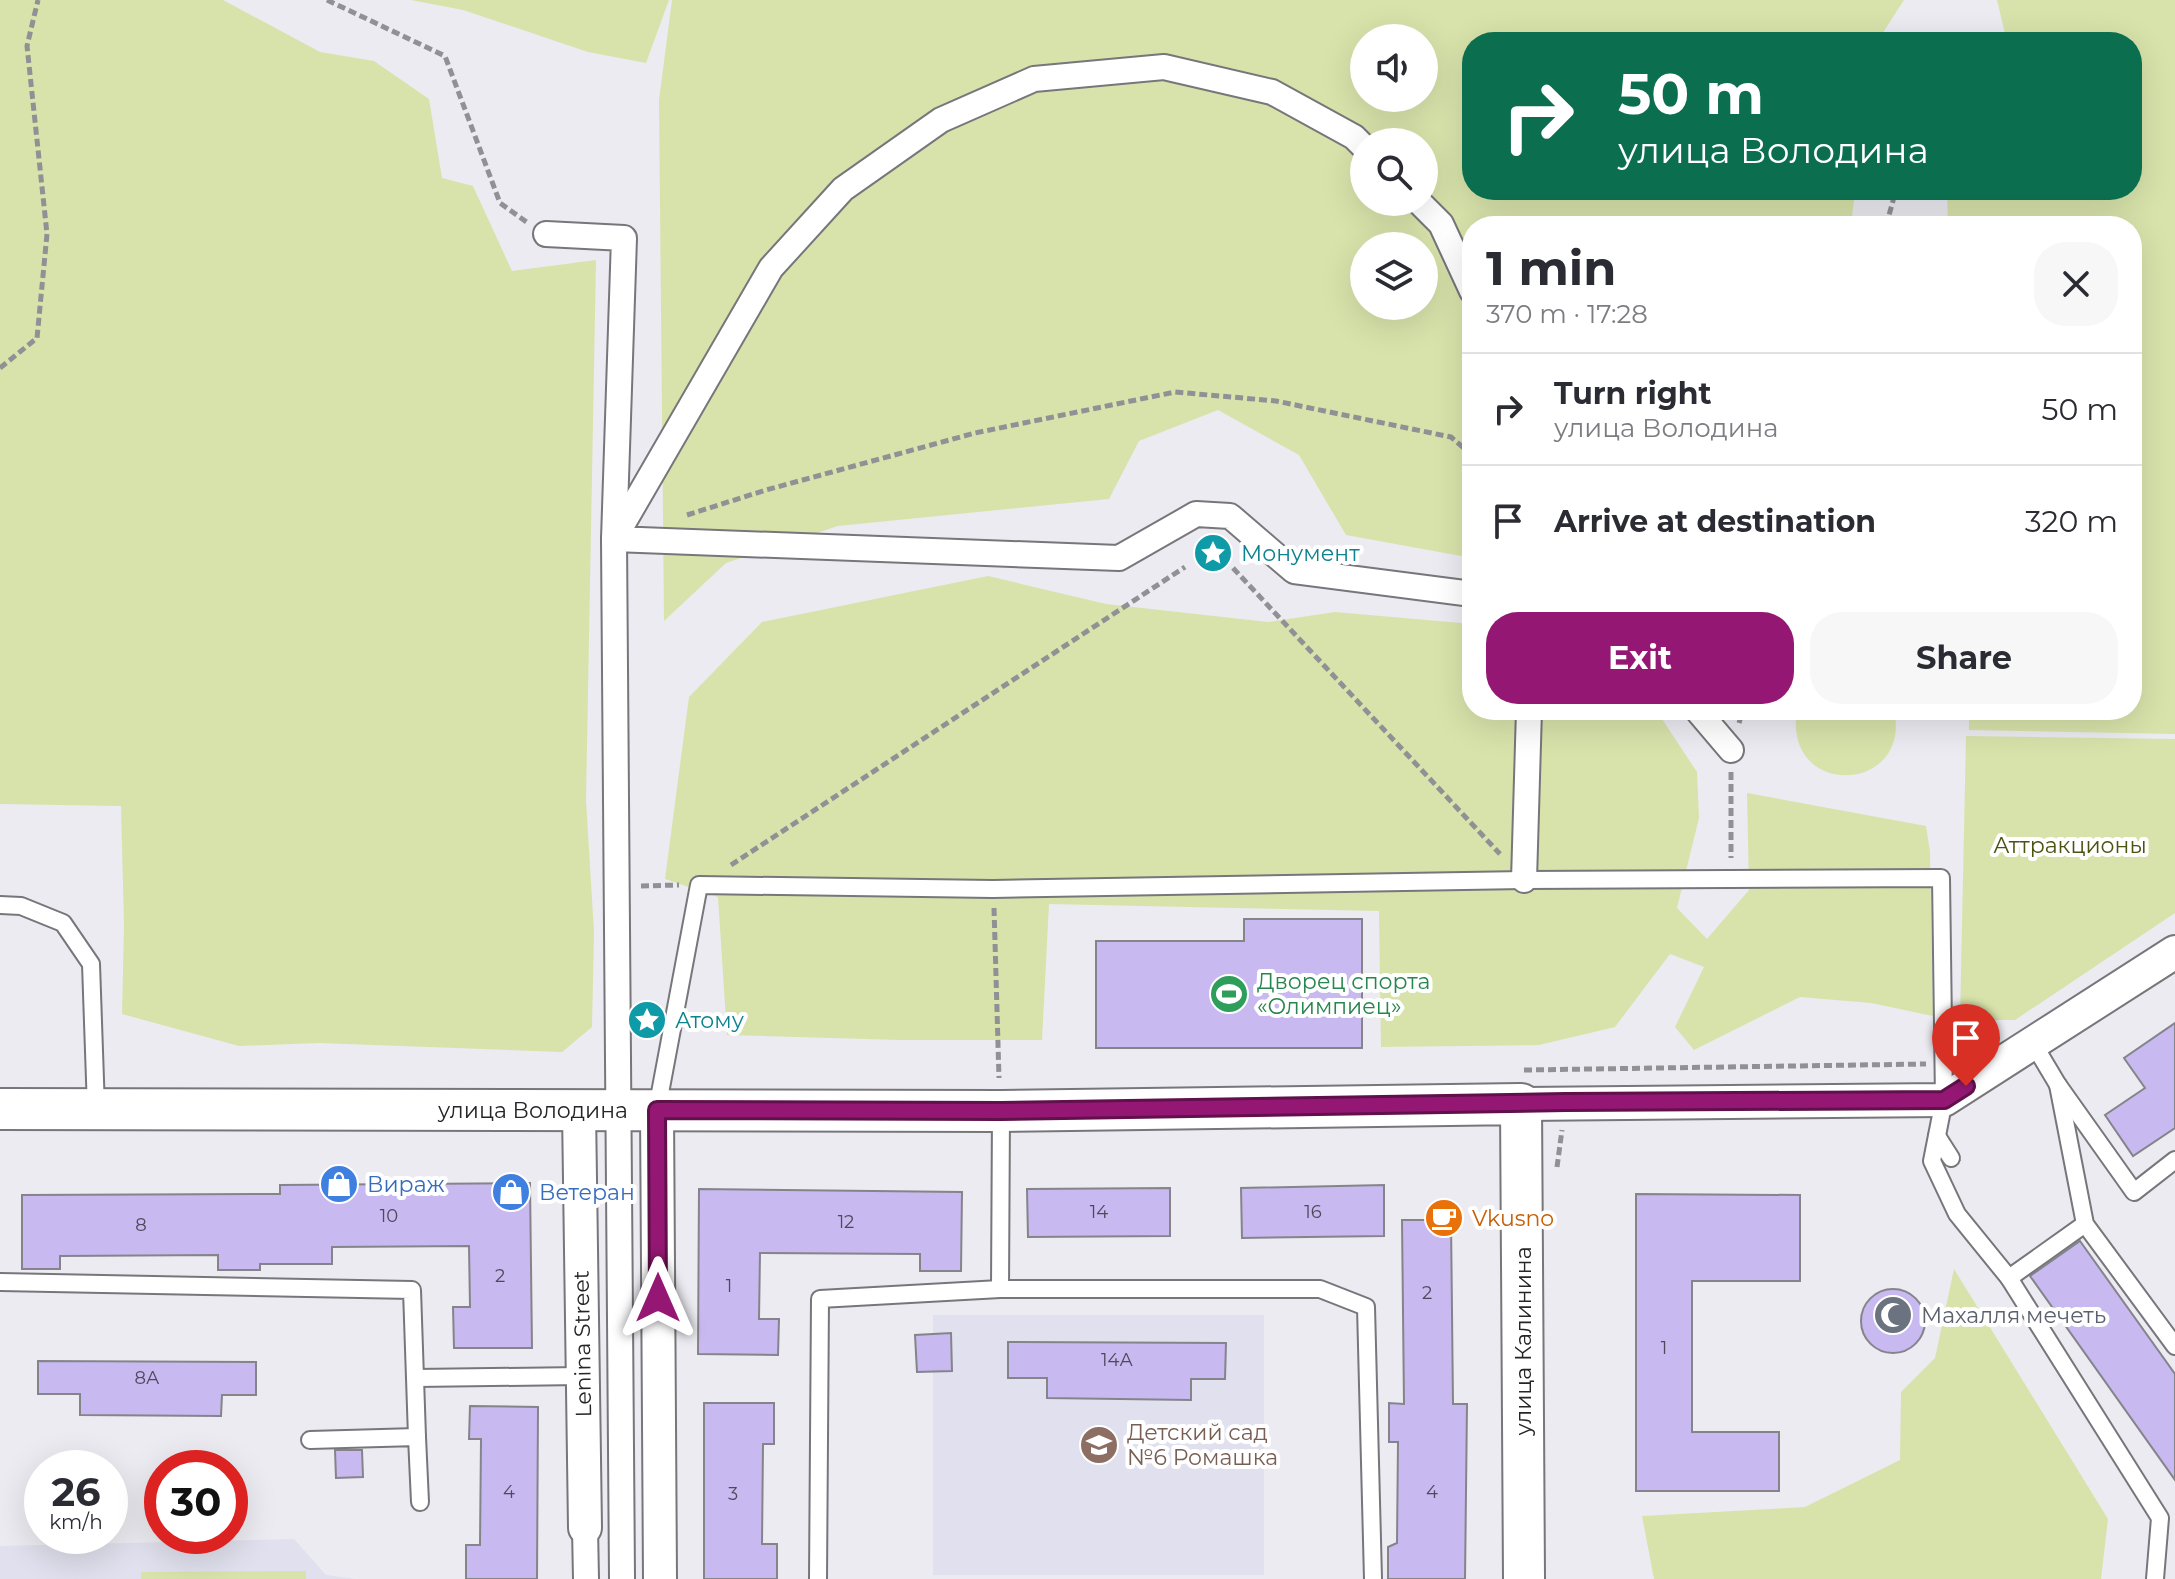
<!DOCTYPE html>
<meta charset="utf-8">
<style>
:root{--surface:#fff;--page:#f7f7f7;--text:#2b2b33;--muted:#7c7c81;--line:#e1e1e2;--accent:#941873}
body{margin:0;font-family:Montserrat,sans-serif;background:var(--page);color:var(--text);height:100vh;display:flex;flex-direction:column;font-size:30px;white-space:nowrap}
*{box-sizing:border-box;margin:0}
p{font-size:26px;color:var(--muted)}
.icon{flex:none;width:44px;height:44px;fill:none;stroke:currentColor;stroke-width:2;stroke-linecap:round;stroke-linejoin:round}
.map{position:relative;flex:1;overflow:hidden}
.side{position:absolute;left:1462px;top:216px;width:680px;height:504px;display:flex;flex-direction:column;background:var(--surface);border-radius:32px;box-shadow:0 8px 32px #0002}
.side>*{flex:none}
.top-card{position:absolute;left:1462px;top:32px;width:680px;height:168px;border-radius:32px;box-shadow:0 8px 32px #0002;background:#0b6e4f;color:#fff;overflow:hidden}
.controls{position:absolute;left:1350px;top:24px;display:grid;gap:16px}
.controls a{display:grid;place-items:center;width:88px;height:88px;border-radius:50%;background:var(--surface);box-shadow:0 8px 32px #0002;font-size:40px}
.speed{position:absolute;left:24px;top:1450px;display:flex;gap:16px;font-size:40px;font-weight:700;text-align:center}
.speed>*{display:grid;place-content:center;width:104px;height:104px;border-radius:50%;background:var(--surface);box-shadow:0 8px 32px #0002;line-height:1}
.speed small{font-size:20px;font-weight:400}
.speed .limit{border:12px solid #d22;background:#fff;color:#111}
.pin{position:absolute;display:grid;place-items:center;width:68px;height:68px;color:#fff;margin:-82px -34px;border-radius:50% 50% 50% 0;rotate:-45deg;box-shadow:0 0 8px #0007}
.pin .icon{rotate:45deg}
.me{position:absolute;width:88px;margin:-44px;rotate:0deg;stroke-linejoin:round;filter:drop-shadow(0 0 6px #0008)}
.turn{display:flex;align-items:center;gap:28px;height:168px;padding:0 24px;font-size:36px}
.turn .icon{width:104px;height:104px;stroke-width:2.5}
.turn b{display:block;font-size:56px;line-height:68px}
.round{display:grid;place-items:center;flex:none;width:84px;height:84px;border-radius:32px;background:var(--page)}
.headline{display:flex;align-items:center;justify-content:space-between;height:136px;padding:0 24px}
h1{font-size:48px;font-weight:700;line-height:60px}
.cta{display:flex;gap:16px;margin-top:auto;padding:16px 24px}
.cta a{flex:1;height:92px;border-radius:32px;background:var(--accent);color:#fff;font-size:32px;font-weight:700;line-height:92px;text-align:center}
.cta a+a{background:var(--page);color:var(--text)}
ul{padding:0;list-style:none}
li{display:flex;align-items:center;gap:24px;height:112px;padding:0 24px;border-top:2px solid var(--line)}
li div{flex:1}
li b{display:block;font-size:30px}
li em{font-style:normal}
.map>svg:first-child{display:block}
.built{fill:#e0e0ee}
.green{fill:#d8e3ab;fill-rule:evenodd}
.building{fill:#c9b9f1;stroke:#85848a;stroke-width:2}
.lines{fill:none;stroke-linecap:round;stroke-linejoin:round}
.service-casing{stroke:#76767b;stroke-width:20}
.pedestrian-casing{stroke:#76767b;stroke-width:28}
.minor-casing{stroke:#76767b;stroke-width:36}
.tertiary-casing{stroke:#76767b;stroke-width:44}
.path{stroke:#919195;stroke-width:5;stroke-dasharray:8 4;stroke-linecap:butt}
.service{stroke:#fff;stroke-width:16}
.pedestrian{stroke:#fff;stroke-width:24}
.minor{stroke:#fff;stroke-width:32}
.tertiary{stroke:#fff;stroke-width:40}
.route-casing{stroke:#60104b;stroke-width:20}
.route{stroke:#941873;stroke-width:14}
.labels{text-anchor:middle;stroke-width:8;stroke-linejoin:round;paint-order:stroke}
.number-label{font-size:18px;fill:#4e4a5a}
.culture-label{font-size:22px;fill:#0d838f;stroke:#fff;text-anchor:start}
.park-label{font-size:22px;fill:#4a5310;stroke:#fff}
.leisure-label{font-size:22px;fill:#27864d;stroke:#fff;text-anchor:start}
.street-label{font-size:22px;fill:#252527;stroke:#fff}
.shop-label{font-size:22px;fill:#366cbe;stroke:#fff;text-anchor:start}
.food-label{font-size:22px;fill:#c56008;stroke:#fff;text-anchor:start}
.worship-label{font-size:22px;fill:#5b616d;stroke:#fff;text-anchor:start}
.education-label{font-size:22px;fill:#785e54;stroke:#fff;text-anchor:start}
</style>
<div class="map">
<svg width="2175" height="1579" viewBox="0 0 2175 1579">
<rect width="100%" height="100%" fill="#ebebf1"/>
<g class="built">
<rect x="933" y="1315" width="331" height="260"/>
<polygon points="294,1539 326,1575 355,1579 0,1579 0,1546"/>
</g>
<g class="green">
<polygon points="0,0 223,0 320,52 374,61 429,99 442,178 473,186 512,271 596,260 586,800 594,932 592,1027 562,1052 319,1043 239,1046 122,1014 124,926 121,806 0,804"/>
<polygon points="411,0 669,0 646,63 588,52 463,10"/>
<path d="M 672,0 L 1904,0 L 1877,42 L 1472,42 L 1472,190 L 1855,190 L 1851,226 L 1472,226 L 1472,558 L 1346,535 L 1299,455 L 1218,410 L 1139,441 L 1109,499 L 838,526 L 726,563 L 664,621 L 659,100 ZM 1364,38 L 1424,38 L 1424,98 L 1364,98 ZM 1364,142 L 1424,142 L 1424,202 L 1364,202 ZM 1364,246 L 1424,246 L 1424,306 L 1364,306 Z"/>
<polygon points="1997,0 2175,0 2175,734 1969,730 1969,710 2132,710 2132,226 1948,226 1947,190 2132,190 2132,42 2007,42"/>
<polygon points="988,576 1106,604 1268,622 1335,612 1472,624 1472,710 1656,710 1697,772 1699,818 1677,908 1707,939 1749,890 1747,793 1926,826 1930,852 1933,1016 1871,1003 1800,997 1694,1050 1675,1027 1704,967 1670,954 1615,1027 1539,1045 1381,1047 1379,911 1049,904 1042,1040 900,1040 727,1035 718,897 665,879 689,697 762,622"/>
<path d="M 1797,710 L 1894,710 C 1913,794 1782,800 1797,710 Z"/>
<polygon points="1966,736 2175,739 2175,913 2015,1020 1960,1020"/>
<polygon points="1954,1269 2108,1519 2101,1579 1654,1579 1642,1516 1805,1507 1900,1460 1901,1392 1935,1358"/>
<polygon points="306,1571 306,1579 141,1579 141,1572"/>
</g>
<g class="building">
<polygon points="1244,919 1362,919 1362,1048 1096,1048 1096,941 1244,941"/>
<polygon points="2175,1023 2175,1128 2133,1156 2105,1115 2145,1088 2124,1058"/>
<polygon points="530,1183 532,1348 454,1348 453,1307 470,1307 469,1246 332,1247 332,1264 260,1264 260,1270 218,1270 218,1255 60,1256 60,1269 22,1269 22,1195 280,1194 280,1185"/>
<polygon points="1384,1185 1384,1236 1242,1238 1241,1188"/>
<polygon points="1170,1188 1170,1236 1028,1237 1027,1189"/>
<polygon points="699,1189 962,1192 961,1271 920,1271 920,1254 760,1253 759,1319 779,1319 778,1355 698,1354"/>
<polygon points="1636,1194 1800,1195 1800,1281 1692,1281 1692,1432 1779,1432 1779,1491 1636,1491"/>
<polygon points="1402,1220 1451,1220 1453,1404 1467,1404 1465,1579 1388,1579 1388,1547 1397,1543 1398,1442 1389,1442 1389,1403 1404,1404"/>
<polygon points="2080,1241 2175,1374 2175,1480 2030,1276"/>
<circle cx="1893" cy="1321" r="32"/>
<polygon points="951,1333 952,1371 917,1372 915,1335"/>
<polygon points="1008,1342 1226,1343 1225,1379 1191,1379 1191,1400 1047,1398 1047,1378 1008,1378"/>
<polygon points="38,1361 256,1362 256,1395 222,1395 221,1416 80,1415 80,1394 38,1394"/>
<polygon points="704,1403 774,1403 774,1444 763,1444 762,1544 777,1544 777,1579 704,1579"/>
<polygon points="470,1406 538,1407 537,1579 466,1579 466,1545 480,1545 481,1439 469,1439"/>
<polygon points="335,1450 362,1450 363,1477 336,1478"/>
</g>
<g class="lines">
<defs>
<g id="service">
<polyline points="0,905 21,906 63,923 91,964 96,1109"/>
<polyline points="2033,1043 2058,1085 2134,1192 2175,1160"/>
<polyline points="2058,1085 2085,1224 2175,1346"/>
<polyline points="657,1109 699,885 993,889 1524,880 1941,878 1944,1100 1932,1161 1957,1214 2009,1278 2160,1518 2155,1579"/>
<polyline points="1001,1112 1000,1289 1320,1289 1366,1307 1373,1579"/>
<polyline points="1937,1136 1951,1158"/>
<polyline points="2009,1278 2085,1224"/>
<polyline points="0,1282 412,1290 417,1437"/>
<polyline points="416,1378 581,1376"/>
<polyline points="310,1440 417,1437 420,1502"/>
<polyline points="818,1579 820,1299 1000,1289"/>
</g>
<g id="pedestrian">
<polyline points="1364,147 1354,137 1272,92 1164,67 1034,79 941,120 843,189 771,268 614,539 1119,558 1196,514 1230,516 1294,571 1472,594"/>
<polyline points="1419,202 1441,224 1472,291"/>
<polyline points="546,234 624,238 614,539 622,1579"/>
<polyline points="1697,710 1731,750"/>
<polyline points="1524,880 1529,710"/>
<polyline points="585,1528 586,1579"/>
</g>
<g id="minor">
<polyline points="1521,1104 1944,1100 2175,952"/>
<polyline points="579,1110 585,1528"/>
<polyline points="657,1110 660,1579"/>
</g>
<polyline id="tertiary" points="0,1109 1001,1111 1521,1104 1524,1579"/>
</defs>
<use href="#service" class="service-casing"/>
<use href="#pedestrian" class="pedestrian-casing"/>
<use href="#minor" class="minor-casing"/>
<use href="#tertiary" class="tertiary-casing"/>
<g class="path">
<polyline points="327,0 445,56 500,203 528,223"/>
<polyline points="1886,226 1896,190"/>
<polyline points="0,368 37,338 47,234 27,46 38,0"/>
<polyline points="687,515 766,490 975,433 1175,392 1276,401 1451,437 1472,455"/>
<polyline points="1233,568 1500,854"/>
<polyline points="1739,723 1743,710"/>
<polyline points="1731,772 1731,858"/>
<polyline points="731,865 1185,567"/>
<polyline points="641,886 679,885"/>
<polyline points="994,908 999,1078"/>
<polyline points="1524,1070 1926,1064"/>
<polyline points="1557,1167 1562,1130"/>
</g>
<use href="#service" class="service"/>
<use href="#pedestrian" class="pedestrian"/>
<use href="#minor" class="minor"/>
<use href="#tertiary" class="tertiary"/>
</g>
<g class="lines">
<defs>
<polyline id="route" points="658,1298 657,1110 1001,1111 1566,1102 1944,1100 1966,1086"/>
</defs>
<use href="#route" class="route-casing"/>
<use href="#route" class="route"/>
</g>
<defs>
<symbol id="sight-disc" viewBox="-11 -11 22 22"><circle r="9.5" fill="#0f9aa8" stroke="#fff"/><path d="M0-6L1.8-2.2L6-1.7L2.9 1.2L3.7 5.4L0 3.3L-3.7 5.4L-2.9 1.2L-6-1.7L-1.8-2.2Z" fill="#fff"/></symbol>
<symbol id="stadium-disc" viewBox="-11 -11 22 22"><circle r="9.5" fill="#2e9e5b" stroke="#fff"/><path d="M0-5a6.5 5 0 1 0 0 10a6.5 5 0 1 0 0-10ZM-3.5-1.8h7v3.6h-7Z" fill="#fff"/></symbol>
<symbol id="shop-disc" viewBox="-11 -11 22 22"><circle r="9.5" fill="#3f7fe0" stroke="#fff"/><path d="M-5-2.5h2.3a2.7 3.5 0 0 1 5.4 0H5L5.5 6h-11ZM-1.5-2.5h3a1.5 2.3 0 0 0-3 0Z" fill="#fff"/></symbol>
<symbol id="cafe-disc" viewBox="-11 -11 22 22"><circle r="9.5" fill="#e8710a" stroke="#fff"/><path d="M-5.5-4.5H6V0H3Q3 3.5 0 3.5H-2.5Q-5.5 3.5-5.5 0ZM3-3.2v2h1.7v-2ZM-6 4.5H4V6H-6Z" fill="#fff"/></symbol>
<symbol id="mosque-disc" viewBox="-11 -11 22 22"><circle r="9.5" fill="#6b7280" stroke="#fff"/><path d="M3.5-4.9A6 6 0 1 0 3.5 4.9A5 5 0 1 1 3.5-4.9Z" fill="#fff"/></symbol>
<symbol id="school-disc" viewBox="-11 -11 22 22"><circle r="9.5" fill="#8d6e63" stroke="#fff"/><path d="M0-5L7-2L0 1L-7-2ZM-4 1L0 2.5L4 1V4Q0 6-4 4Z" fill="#fff"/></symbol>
</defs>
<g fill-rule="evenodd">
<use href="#sight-disc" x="1191" y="531" width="44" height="44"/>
<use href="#stadium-disc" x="1207" y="972" width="44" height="44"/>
<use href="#sight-disc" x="625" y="998" width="44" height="44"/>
<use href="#shop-disc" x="317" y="1162" width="44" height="44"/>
<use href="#shop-disc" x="489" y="1170" width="44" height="44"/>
<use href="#cafe-disc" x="1422" y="1196" width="44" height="44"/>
<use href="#mosque-disc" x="1871" y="1293" width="44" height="44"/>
<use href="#school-disc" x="1077" y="1423" width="44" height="44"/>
</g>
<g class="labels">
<g class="number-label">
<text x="1099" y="1218">14</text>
<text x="1313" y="1218">16</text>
<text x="389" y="1222">10</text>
<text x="846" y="1228">12</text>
<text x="141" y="1231">8</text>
<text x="500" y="1282">2</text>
<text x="729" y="1292">1</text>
<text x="1427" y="1299">2</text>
<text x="1664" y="1354">1</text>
<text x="1117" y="1366">14А</text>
<text x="147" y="1384">8А</text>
<text x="509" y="1498">4</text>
<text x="1432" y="1498">4</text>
<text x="733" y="1500">3</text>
</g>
<g class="culture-label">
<text x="1241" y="561">Монумент</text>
<text x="675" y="1028">Атому</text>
</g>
<g class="park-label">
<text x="2070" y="853">Аттракционы</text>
</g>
<g class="leisure-label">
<text x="1257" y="989">Дворец спорта<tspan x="1257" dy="25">«Олимпиец»</tspan></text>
</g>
<g class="street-label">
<text x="533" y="1118">улица Володина</text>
<text transform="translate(1523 1341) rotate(-90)" y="8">улица Калинина</text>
<text transform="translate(582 1344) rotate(-91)" y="8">Lenina Street</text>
</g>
<g class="shop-label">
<text x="367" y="1192">Вираж</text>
<text x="539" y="1200">Ветеран</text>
</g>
<g class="food-label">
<text x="1472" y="1226">Vkusno</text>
</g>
<g class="worship-label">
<text x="1921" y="1323">Махалля мечеть</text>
</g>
<g class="education-label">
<text x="1127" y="1440">Детский сад<tspan x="1127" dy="25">№6 Ромашка</tspan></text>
</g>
</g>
</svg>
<div class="controls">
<a><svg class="icon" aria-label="sound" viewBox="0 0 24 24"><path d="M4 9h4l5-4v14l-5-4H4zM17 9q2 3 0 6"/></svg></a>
<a><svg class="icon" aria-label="search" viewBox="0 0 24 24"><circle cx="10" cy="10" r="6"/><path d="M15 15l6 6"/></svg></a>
<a><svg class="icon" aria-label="layers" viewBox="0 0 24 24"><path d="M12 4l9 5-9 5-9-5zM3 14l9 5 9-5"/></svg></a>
</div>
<div class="speed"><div>26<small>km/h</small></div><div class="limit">30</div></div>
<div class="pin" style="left:1966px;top:1086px;background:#d93025"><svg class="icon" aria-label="arrive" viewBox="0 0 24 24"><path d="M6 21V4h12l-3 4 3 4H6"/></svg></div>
<svg class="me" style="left:658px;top:1298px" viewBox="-20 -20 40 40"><path d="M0-17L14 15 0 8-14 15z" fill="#941873" stroke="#fff" stroke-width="4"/></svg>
<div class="top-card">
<div class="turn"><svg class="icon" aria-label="right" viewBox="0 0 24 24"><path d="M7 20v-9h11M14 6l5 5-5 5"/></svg><div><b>50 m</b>улица Володина</div></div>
</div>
<section class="side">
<div class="headline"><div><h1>1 min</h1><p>370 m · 17:28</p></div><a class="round"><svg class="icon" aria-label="close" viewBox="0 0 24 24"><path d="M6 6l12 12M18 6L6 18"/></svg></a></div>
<ul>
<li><svg class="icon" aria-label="right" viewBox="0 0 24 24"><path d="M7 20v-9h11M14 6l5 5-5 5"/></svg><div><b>Turn right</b><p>улица Володина</p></div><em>50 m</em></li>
<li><svg class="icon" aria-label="arrive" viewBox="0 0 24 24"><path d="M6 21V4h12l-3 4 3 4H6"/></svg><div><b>Arrive at destination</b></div><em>320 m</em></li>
</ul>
<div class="cta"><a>Exit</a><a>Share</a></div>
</section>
</div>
